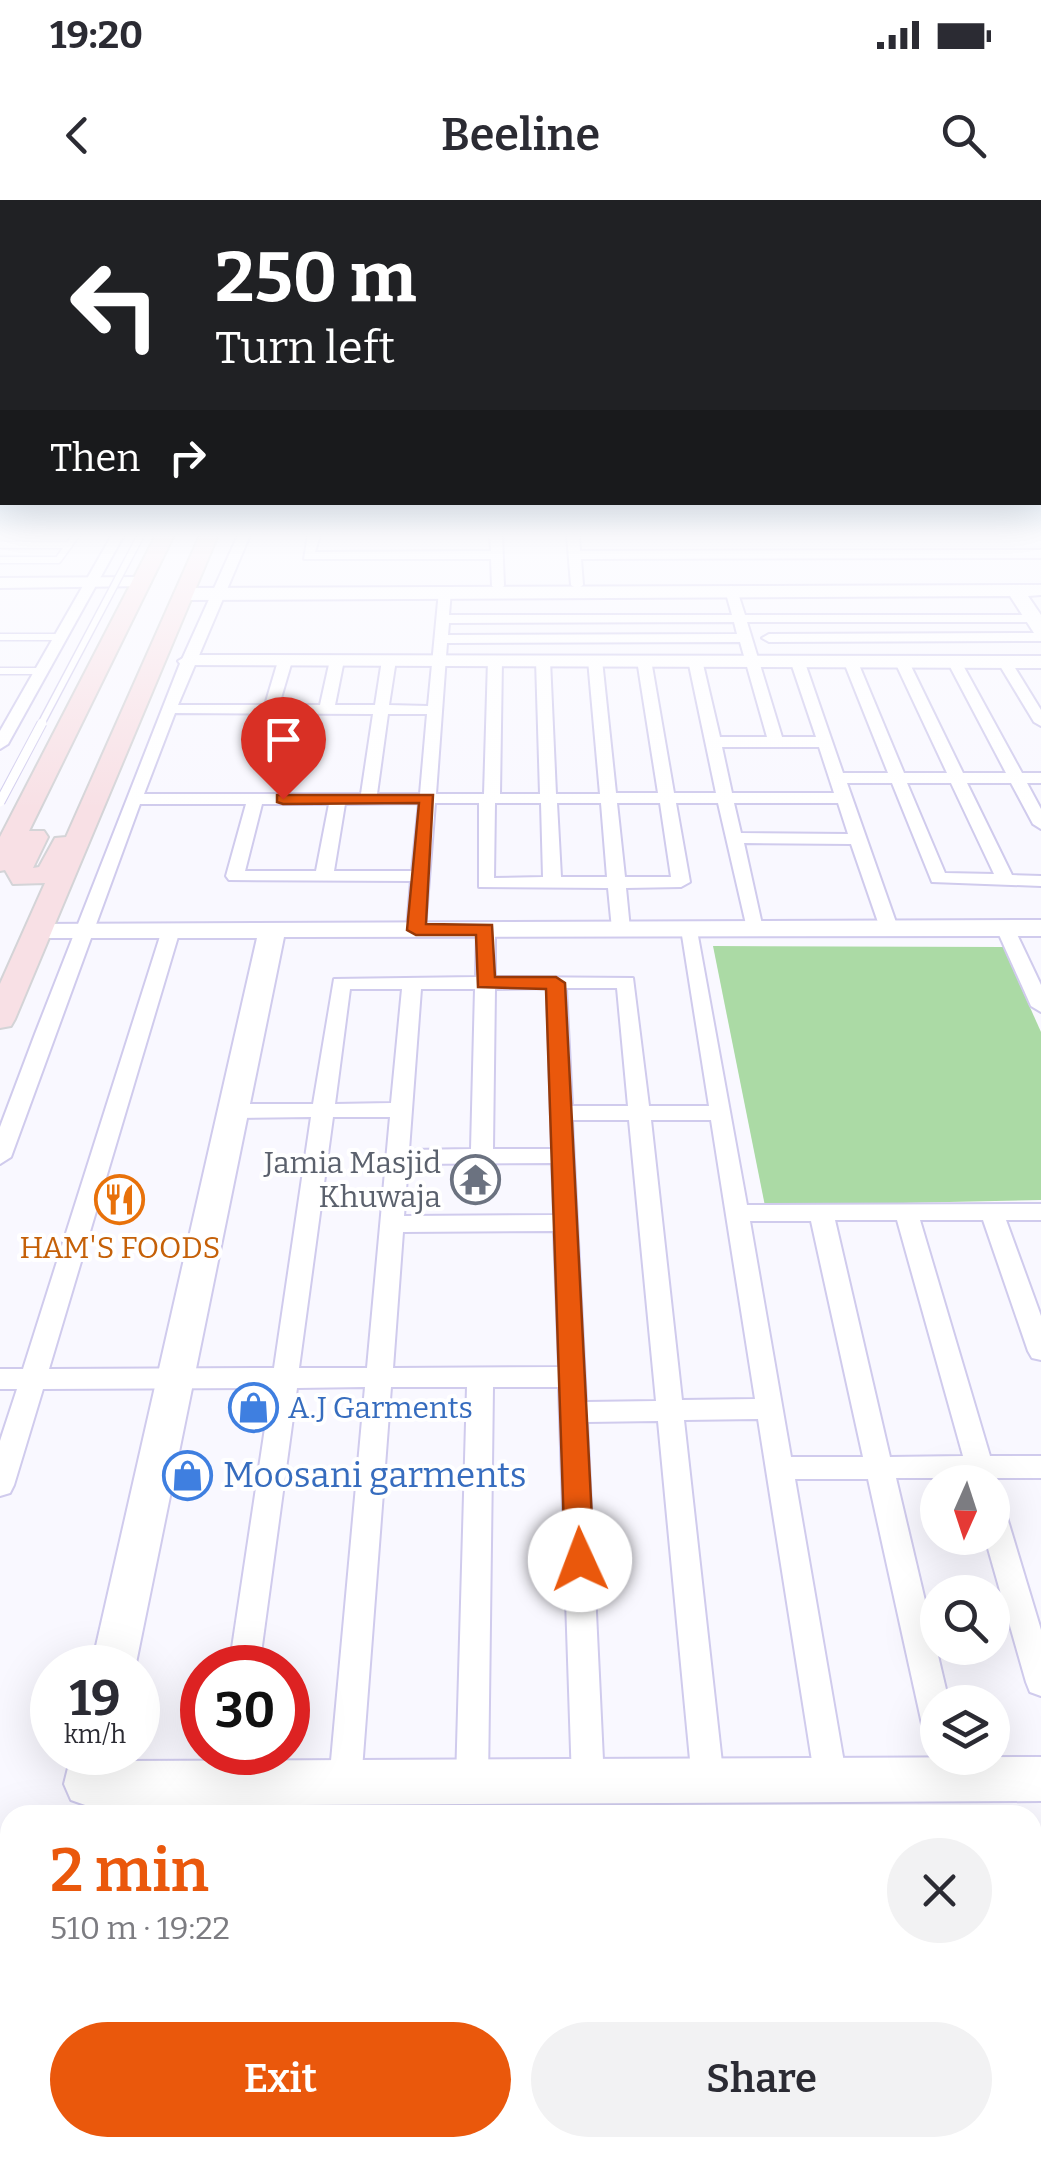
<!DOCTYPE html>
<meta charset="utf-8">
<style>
:root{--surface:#fff;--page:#f2f2f3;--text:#2b2b33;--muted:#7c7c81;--accent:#ea580c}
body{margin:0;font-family:Bitter,serif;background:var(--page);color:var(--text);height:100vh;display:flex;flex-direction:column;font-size:38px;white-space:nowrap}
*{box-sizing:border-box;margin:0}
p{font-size:32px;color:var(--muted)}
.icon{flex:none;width:55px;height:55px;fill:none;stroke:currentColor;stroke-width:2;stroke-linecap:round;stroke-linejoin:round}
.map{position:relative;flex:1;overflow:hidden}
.sheet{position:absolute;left:0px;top:1605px;width:1042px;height:352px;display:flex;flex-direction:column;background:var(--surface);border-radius:30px 30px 0 0;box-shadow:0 10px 40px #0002}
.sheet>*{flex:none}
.banner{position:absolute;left:0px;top:0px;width:1042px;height:305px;box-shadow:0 10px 40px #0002;background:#202124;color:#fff;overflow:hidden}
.needle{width:65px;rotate:183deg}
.buttons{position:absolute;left:920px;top:1265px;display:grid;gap:20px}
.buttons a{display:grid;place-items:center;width:90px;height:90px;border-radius:50%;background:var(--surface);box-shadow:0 10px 40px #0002;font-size:50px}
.speed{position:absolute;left:30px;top:1445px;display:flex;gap:20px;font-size:50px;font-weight:700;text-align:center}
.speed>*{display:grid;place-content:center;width:130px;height:130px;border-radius:50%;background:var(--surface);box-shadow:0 10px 40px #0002;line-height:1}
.speed small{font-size:25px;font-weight:400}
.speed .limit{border:15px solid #d22;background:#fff;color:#111}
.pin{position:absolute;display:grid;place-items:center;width:85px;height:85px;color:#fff;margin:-102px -42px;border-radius:50% 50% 50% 0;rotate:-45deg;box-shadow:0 0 10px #0007}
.pin .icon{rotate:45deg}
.me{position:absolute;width:110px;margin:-55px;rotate:358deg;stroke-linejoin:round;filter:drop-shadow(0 0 8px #0008)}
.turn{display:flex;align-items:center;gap:35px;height:210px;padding:0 50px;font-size:45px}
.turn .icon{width:130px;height:130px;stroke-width:2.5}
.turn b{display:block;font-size:70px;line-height:85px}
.then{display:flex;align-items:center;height:95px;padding:0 50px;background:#0003;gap:20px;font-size:38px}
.round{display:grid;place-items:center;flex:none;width:105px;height:105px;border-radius:52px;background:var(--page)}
.head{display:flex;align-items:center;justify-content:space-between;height:170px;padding:0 50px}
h1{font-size:60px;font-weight:600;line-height:75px;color:var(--accent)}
.action{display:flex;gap:20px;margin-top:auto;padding:20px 50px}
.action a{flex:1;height:115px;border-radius:60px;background:var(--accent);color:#fff;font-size:40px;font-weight:600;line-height:115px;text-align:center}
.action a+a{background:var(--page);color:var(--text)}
.status{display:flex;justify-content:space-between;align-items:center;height:70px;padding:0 50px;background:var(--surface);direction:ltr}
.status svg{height:28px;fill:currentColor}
header{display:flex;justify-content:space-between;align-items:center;height:130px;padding:0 50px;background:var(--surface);font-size:45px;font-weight:600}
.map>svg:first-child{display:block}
.green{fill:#abdaa5}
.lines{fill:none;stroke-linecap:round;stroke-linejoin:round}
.lane-casing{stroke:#d0cbed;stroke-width:9}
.street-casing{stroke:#d0cbed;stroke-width:4}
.secondary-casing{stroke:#d0cbed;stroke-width:4}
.primary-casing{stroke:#d4d4d7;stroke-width:4}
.lane{stroke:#fff;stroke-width:6}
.street{fill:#fff;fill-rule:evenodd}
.secondary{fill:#fff;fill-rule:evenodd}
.primary{fill:#f8e0e5;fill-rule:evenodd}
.lane-bridge-far1-casing{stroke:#d0cbed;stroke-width:9;stroke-linecap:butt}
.lane-bridge-casing{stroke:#d0cbed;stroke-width:11;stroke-linecap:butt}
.lane-bridge-far1{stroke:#fff;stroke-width:6}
.lane-bridge{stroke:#fff;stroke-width:9}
.route{fill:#ea580c;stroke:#983908;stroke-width:2.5}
.labels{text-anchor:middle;stroke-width:8;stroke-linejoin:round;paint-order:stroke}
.worship-label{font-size:30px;fill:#5b616d;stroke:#fff;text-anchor:end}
.food-label{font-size:30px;fill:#c56008;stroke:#fff}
.shop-label{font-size:30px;fill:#366cbe;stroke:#fff;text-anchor:start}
.near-shop-label{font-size:35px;fill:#366cbe;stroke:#fff;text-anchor:start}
</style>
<div class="status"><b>19:20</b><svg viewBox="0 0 49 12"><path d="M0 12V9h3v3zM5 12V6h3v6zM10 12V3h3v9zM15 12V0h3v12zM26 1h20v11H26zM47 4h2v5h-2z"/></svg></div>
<header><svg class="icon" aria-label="back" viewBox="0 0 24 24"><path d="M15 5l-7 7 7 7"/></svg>Beeline<svg class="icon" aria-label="search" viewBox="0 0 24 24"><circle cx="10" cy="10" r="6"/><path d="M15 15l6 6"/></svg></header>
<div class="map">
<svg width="1041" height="1957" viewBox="0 0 1041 1957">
<rect width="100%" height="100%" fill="#f9f8ff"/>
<polygon class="green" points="713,746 1003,747 1041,832 1041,1000 765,1006"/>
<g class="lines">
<defs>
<g id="lane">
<polyline points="0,345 69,345"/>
<polyline points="0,360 58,360 76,335"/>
<polyline points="0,437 61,437"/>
<polyline points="0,471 41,471"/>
</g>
<g id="street">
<polygon points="112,335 124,335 8,544 0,549 0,531"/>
<path d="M 238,335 L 250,335 L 178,505 L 265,505 L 278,461 L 285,457 L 292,461 L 279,505 L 320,505 L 330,460 L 337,456 L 344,460 L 335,505 L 375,505 L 382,460 L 389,456 L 396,460 L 389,505 L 428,506 L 439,391 L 445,387 L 451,391 L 449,415 L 732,415 L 725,390 L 731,386 L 737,390 L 745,415 L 1038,415 L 1040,418 L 1033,422 L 747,422 L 782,537 L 816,537 L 790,460 L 797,456 L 804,460 L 843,573 L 888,573 L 843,460 L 850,456 L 857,460 L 904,573 L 947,573 L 894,460 L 901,456 L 908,460 L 963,573 L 1006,573 L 947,461 L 959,458 L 1022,573 L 1041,573 L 1041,583 L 1027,583 L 1041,609 L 1041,629 L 1033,624 L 1011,583 L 967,583 L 1012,675 L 1041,676 L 1041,686 L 932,682 L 892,583 L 847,583 L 898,728 L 895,732 L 883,732 L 880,728 L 851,644 L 744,643 L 763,729 L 754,734 L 748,733 L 718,603 L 676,603 L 690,682 L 681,687 L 626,688 L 630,729 L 621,734 L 612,729 L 608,688 L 479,687 L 479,603 L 435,603 L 425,729 L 416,734 L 407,729 L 411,681 L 229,680 L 226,676 L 246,604 L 140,604 L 11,957 L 0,964 L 0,927 L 35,834 L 179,466 ZM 734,422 L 737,434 L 448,435 L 449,423 ZM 740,442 L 767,537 L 720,537 L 702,460 L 695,456 L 688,460 L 716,593 L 674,593 L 651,460 L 644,456 L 637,460 L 658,593 L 616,593 L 602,460 L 595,456 L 588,460 L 600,594 L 556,594 L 550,460 L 543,456 L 536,460 L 540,594 L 500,594 L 502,460 L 495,456 L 488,460 L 484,594 L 436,594 L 447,443 ZM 175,513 L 373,514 L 361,594 L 144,594 ZM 388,514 L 427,514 L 420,594 L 377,594 ZM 722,547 L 819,547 L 834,593 L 732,593 ZM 907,583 L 951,583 L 994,674 L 945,673 ZM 419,603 L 412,671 L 334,671 L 345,604 ZM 495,603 L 541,603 L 543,677 L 494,678 ZM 557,603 L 601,603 L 607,677 L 561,677 ZM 617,603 L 660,603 L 671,677 L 625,677 ZM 734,603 L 838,603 L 848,634 L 741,633 ZM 262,604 L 329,604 L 316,671 L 245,671 Z"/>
<polygon points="308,335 320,335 315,352 491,351 490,335 502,335 504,386 498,390 492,386 491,359 304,359"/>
<polygon points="567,335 579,335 580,351 1041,350 1041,358 581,359 583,385 577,389 571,385"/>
<polygon points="1041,433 1041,441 769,442 762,438 769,434"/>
<polygon points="1004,457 1009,458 1041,510 1041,526 1034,522 997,461"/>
<polygon points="1005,723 1014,728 1041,785 1041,812 1031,806 996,728"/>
<path d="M 171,724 L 180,730 L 49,1169 L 274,1168 L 311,917 L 233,918 L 222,911 L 233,904 L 313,904 L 334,779 L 476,777 L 477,729 L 486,724 L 495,729 L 495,777 L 633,778 L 649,906 L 709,906 L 681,729 L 690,724 L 696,725 L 747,1005 L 1041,1004 L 1041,1020 L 1006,1020 L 1041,1116 L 1041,1160 L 1032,1158 L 1028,1151 L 983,1020 L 920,1020 L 990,1256 L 1041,1256 L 1041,1278 L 997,1278 L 992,1290 L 992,1282 L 970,1282 L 969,1278 L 896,1278 L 949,1502 L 938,1502 L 938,1538 L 927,1534 L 922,1524 L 868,1279 L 795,1279 L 847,1580 L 843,1591 L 831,1595 L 819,1591 L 815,1580 L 758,1219 L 684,1220 L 724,1581 L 720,1592 L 708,1596 L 696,1592 L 692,1581 L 658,1221 L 587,1222 L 604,1581 L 600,1592 L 588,1596 L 576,1592 L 572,1581 L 559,1187 L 493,1187 L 488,1582 L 484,1593 L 472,1597 L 460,1593 L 456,1582 L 467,1187 L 391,1187 L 361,1583 L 357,1594 L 345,1599 L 333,1594 L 329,1583 L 365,1187 L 297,1188 L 259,1468 L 229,1468 L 271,1188 L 43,1189 L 14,1285 L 10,1293 L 0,1296 L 0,1241 L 17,1189 L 0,1189 L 0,1169 L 23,1169 L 162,730 ZM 547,788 L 552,949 L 493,949 L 495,789 ZM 566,788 L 617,788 L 628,906 L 572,906 ZM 350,789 L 402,789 L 391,903 L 335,904 ZM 421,789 L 475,789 L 471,949 L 409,950 ZM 333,917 L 390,917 L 367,1168 L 299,1168 ZM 572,920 L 629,920 L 656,1201 L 586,1202 ZM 651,920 L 711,920 L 755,1199 L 682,1200 ZM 552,963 L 554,1015 L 404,1016 L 408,964 ZM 835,1020 L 897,1020 L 963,1256 L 890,1257 ZM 750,1021 L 811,1021 L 863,1257 L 791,1257 ZM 554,1031 L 559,1167 L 393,1168 L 403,1032 Z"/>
<polygon points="992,1303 1002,1306 1006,1314 1041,1430 1041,1496 1030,1492 1026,1482 985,1338 992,1338"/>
<polygon points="216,1552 248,1552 240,1594 228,1599 216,1594 212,1583"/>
<rect x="1032" y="1681" width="9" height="34"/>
<rect x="1032" y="1848" width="9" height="38"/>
<polygon points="10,1854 10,1926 0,1930 0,1858"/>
</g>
<g id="secondary">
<polygon points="142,377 151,382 148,386 0,388 0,378"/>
<polygon points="1041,385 1041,395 1028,396 1041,415 1041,435 1034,433 1010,396 183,400 174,394 183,388"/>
<polygon points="188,455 1041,456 1041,468 181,465 178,461"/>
<polygon points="1041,720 1041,736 284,737 135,1468 91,1468 257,738 39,738 30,736 26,730 30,724"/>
<polygon points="72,1552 118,1552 116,1561 1041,1557 1041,1601 88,1606 71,1600 64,1584"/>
<polygon points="1032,1920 1041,1920 1041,1957 962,1957 958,1948 1032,1948"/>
<polygon points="0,1924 10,1924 10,1948 701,1948 697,1957 0,1957"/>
</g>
<polygon id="primary" points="156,335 174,335 29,631 44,631 48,637 33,668 39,667 55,638 66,637 200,335 218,335 15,819 11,826 0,828 0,784 45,683 13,684 5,670 0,671 0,637"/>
</defs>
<use href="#lane" class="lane-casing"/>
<use href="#street" class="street-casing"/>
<use href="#secondary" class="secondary-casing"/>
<use href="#primary" class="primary-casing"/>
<use href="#lane" class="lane"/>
<use href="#street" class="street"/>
<use href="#secondary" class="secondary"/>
<use href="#primary" class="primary"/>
<defs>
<polyline id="lane-bridge-far1" points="40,526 141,335"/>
<polyline id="lane-bridge" points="0,602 42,523"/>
</defs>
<use href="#lane-bridge-far1" class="lane-bridge-far1-casing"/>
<use href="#lane-bridge" class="lane-bridge-casing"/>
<use href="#lane-bridge-far1" class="lane-bridge-far1"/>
<use href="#lane-bridge" class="lane-bridge"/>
</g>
<linearGradient id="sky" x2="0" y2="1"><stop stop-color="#6cb5e4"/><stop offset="0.55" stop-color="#fcfcff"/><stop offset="1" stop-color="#fcfcff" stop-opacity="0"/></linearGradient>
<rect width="1041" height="609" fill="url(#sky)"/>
<polygon class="route" points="277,595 433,595 426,724 492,725 495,777 556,777 565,783 594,1360 590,1368 580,1372 569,1368 565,1360 546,789 478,787 476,735 416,735 407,730 419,603 283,604 277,602"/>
<defs>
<symbol id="temple-ring" viewBox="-11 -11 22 22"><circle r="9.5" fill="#fff" stroke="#6b7280" stroke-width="1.5"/><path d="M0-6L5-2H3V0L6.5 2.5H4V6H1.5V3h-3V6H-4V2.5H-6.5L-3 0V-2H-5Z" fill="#6b7280"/></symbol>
<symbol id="restaurant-ring" viewBox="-11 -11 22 22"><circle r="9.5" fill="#fff" stroke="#e8710a" stroke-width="1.5"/><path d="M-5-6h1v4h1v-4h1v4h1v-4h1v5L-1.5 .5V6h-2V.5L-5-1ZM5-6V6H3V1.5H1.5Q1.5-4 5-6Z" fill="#e8710a"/></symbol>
<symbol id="shop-ring" viewBox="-11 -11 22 22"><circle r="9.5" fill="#fff" stroke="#3f7fe0" stroke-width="1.5"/><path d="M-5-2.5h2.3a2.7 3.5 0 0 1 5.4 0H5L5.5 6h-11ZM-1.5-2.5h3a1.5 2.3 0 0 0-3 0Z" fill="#3f7fe0"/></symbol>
</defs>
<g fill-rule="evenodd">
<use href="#temple-ring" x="448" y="952" width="55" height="55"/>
<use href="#restaurant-ring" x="92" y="972" width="55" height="55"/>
<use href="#shop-ring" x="226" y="1180" width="55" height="55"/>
<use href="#shop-ring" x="160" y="1248" width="55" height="55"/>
</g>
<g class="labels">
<g class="worship-label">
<text x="441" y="973">Jamia Masjid<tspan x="441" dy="34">Khuwaja</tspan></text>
</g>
<g class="food-label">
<text x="120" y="1058">HAM'S FOODS</text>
</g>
<g class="shop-label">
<text x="288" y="1218">A.J Garments</text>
</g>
<g class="near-shop-label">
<text x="223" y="1287">Moosani garments</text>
</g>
</g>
</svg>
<div class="buttons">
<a><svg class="needle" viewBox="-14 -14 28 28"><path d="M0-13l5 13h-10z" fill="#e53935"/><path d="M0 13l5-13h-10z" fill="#7c7c81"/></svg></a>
<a><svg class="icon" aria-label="search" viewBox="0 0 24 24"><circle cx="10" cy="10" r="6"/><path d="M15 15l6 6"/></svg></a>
<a><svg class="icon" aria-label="layers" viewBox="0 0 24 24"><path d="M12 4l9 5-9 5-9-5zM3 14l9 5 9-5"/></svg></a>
</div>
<div class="speed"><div>19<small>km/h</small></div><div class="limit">30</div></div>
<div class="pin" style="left:283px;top:599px;background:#d93025"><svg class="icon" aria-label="arrive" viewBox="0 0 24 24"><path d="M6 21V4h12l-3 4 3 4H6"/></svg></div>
<svg class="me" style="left:580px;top:1360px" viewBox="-20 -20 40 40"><circle r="19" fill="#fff"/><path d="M0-13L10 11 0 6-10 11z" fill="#ea580c"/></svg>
<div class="banner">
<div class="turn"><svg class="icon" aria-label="left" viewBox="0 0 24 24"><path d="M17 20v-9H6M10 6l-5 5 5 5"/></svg><div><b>250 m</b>Turn left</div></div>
<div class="then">Then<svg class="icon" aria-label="right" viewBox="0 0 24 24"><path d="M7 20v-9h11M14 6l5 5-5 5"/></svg></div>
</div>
<section class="sheet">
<div class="head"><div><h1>2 min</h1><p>510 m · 19:22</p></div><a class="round"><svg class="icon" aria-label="close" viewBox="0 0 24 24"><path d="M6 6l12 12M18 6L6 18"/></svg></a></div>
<div class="action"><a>Exit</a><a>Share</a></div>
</section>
</div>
